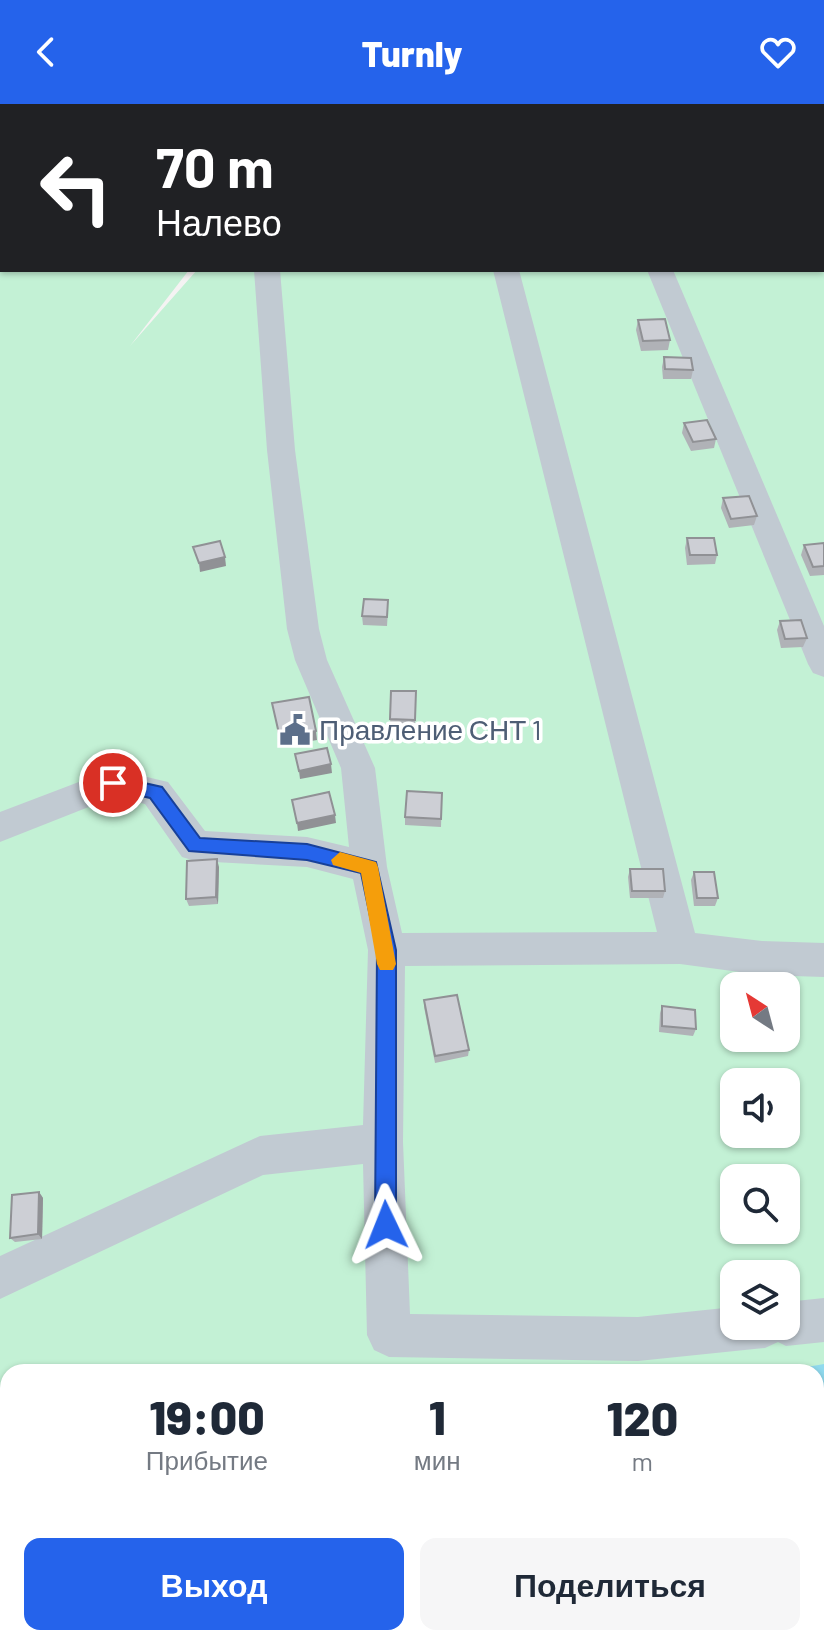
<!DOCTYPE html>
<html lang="ru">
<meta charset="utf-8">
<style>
:root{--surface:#fff;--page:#f6f6f7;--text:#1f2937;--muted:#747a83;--accent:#2563eb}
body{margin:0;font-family:Barlow,sans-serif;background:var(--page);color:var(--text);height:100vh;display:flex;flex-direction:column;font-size:30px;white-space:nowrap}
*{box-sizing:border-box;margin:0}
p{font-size:26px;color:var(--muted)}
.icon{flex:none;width:44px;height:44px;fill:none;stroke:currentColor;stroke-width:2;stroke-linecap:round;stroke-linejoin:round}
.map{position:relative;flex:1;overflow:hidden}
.drawer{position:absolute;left:0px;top:1260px;width:824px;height:282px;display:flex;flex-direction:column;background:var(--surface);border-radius:24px 24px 0 0;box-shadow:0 2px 6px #0004}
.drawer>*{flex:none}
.guide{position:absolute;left:0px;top:0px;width:824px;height:168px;box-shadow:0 2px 6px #0004;background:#202124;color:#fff;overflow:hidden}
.needle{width:52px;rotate:324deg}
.controls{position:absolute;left:720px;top:868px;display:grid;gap:16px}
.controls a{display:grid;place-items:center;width:80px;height:80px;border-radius:16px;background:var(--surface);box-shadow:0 2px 6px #0004;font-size:40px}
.pin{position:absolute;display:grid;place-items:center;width:68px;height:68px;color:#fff;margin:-34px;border:4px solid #fff;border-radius:50%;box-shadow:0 2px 8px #0007}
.me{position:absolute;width:88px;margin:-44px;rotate:358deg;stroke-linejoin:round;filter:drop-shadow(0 0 6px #0008)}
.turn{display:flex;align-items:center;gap:28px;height:168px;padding:0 24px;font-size:36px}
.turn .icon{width:104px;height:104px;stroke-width:2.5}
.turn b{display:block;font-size:56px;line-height:68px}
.eta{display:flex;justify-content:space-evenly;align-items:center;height:136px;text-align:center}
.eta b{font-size:48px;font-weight:800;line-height:56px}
.button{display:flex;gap:16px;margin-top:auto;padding:16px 24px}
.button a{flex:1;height:92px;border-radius:16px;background:var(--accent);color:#fff;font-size:32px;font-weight:800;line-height:92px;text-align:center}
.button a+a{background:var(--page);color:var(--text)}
header{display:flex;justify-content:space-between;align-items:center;height:104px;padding:0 24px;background:var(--accent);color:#fff;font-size:36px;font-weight:800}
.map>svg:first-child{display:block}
.green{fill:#c3f1d5;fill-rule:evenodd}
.water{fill:#90daee}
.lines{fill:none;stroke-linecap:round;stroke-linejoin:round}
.minor{fill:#c1cad2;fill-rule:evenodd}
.wall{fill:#b0b2b7}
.shaded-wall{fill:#909195}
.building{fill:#cdcfd5;stroke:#909195;stroke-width:2}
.route{fill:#2563eb;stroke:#184099;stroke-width:2}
.slow{fill:#f59e0b}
.labels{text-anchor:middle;stroke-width:7;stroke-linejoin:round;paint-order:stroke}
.service-label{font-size:28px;fill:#4e5e75;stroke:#fff;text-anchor:start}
</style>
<header><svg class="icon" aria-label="back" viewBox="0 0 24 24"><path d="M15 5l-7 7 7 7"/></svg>Turnly<svg class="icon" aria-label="heart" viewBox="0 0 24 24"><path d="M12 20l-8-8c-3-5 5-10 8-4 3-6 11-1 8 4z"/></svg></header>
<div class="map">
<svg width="824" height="1541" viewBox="0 0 824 1541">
<rect width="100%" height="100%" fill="#f5f3f3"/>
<path class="green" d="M 0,0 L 233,0 L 2,2 L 2,166 L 189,166 L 130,242 L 197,166 L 822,166 L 822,2 L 250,0 L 824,0 L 824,1541 L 0,1541 ZM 734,882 L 786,882 L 786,934 L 734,934 ZM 734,978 L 786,978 L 786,1030 L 734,1030 ZM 734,1074 L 786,1074 L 786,1126 L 734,1126 ZM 734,1170 L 786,1170 L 786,1222 L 734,1222 ZM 8,1268 L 816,1268 L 816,1534 L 8,1534 Z"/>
<g class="water">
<polygon points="824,1260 824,1541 816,1528 816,1268 779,1268"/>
<polygon points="360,1534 553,1534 543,1541 353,1541"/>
</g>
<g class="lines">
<g class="minor">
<rect x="234" y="0" width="24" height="2"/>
<rect x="590" y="0" width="24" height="2"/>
<rect x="822" y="142" width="2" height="16"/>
<polygon points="254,166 280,166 295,346 319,525 327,556 375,664 387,763 402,829 657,828 493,166 519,166 695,829 762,837 824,839 824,873 762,871 680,860 405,862 403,1038 410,1210 638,1213 734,1203 734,1222 786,1222 786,1198 824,1194 824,1238 786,1242 778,1238 765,1244 638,1257 389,1253 374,1246 367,1231 363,1060 263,1071 0,1195 0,1152 260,1032 363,1021 368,846 353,775 307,763 195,757 182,753 145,700 114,693 0,738 0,708 113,665 168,678 205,727 307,733 349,743 341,664 295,556 287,525 267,346"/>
<polygon points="647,166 673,166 824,522 824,573 813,569 808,560"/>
</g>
</g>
<g class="wall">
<rect x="822" y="76" width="2" height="27"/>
<polygon points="674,166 705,166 705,168 675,168"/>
<polygon points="638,216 670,236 668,246 641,247 636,226"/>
<polygon points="664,253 693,266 691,275 663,275 662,263"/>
<polygon points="684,319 716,335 714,344 691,347 682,329"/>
<polygon points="723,394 757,412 754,421 729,424 721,404"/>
<polygon points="687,434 717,451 715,460 687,461 685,444"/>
<polygon points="824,439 824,471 810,472 801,451 804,441"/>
<polygon points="388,505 387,522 363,521 362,512"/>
<polygon points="780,517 807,534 803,543 781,544 777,526"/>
<polygon points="391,587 416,587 415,624 390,624"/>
<polygon points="442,689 441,723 405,721 405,713"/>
<polygon points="219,763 218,800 189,802 186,795"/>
<polygon points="630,765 665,787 663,794 630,794 628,773"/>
<polygon points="694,768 718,794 715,802 694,802 691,776"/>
<polygon points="424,896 469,946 468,952 435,959 424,903"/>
<polygon points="662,902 696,925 693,932 659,928 660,909"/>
<polygon points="39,1088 43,1094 42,1135 15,1138 10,1134"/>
</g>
<g class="shaded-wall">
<polygon points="225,453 226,462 200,468 199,459"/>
<polygon points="316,627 317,636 281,642 280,634"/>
<polygon points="331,660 332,669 300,675 299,667"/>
<polygon points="335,711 336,719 298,727 297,719"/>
<polygon points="217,755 219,763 218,800 216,793"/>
<polygon points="39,1088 43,1094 42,1135 38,1130"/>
</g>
<g class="building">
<polygon points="822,76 824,76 824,93 822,82"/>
<polygon points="665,215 670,236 643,237 638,216"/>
<polygon points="664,253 691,254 693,266 665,265"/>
<polygon points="707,316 716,335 693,338 684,319"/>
<polygon points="749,392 757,412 731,415 723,394"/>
<polygon points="687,434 714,434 717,451 690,451"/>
<polygon points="220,437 225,453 199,459 193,443"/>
<polygon points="824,439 824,462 813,463 804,441"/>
<polygon points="364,495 388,496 387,513 362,512"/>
<polygon points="801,516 807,534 785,535 780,517"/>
<polygon points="391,587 416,587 415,616 390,615"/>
<polygon points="309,593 316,627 280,634 272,599"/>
<polygon points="327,644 331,660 299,667 295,650"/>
<polygon points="407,687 442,689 441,715 405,713"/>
<polygon points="329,688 335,711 297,719 292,696"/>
<polygon points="217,755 216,793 186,795 187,757"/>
<polygon points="630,765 663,765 665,787 632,787"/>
<polygon points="694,768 714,768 718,794 697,794"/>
<polygon points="457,891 469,946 435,952 424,896"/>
<polygon points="662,902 695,906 696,925 662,922"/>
<polygon points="39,1088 38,1130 10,1134 12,1091"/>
</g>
<polygon class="route" points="113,672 162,683 200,734 307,740 376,758 396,846 396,1121 393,1128 386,1131 378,1128 375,1121 377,846 361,769 307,756 189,747 150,694 107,684 107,674"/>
<polygon class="slow" points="340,748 376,758 378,763 396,860 393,866 380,866 377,860 361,769 333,761 331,756"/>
<defs>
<symbol id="civic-bare" viewBox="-9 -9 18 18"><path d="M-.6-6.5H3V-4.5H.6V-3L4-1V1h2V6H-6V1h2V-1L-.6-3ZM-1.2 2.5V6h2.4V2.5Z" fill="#5c6f8a" stroke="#fff" stroke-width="2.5" paint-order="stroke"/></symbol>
</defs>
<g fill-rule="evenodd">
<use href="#civic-bare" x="273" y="604" width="44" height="44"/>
</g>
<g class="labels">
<g class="service-label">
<text x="319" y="636">Правление СНТ 1</text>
</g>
</g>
</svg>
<div class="controls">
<a><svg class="needle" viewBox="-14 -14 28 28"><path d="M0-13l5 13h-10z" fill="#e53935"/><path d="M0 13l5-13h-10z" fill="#747a83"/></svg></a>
<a><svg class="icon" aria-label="sound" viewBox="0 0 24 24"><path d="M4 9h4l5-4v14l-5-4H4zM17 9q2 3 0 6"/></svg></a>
<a><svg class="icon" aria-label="search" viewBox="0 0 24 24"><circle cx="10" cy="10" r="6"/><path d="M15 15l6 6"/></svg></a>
<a><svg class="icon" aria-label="layers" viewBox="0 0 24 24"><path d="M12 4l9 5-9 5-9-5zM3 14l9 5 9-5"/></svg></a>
</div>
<div class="pin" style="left:113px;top:679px;background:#d93025"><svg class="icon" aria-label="arrive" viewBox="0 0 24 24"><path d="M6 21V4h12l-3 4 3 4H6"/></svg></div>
<svg class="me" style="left:386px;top:1121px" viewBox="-20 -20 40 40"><path d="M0-17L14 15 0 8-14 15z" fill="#2563eb" stroke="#fff" stroke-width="4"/></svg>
<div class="guide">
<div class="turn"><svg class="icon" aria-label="left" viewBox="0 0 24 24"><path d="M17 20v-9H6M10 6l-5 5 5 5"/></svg><div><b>70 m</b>Налево</div></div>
</div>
<section class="drawer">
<div class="eta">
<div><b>19:00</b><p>Прибытие</p></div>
<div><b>1</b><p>мин</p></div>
<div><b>120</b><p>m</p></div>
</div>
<div class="button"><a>Выход</a><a>Поделиться</a></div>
</section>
</div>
